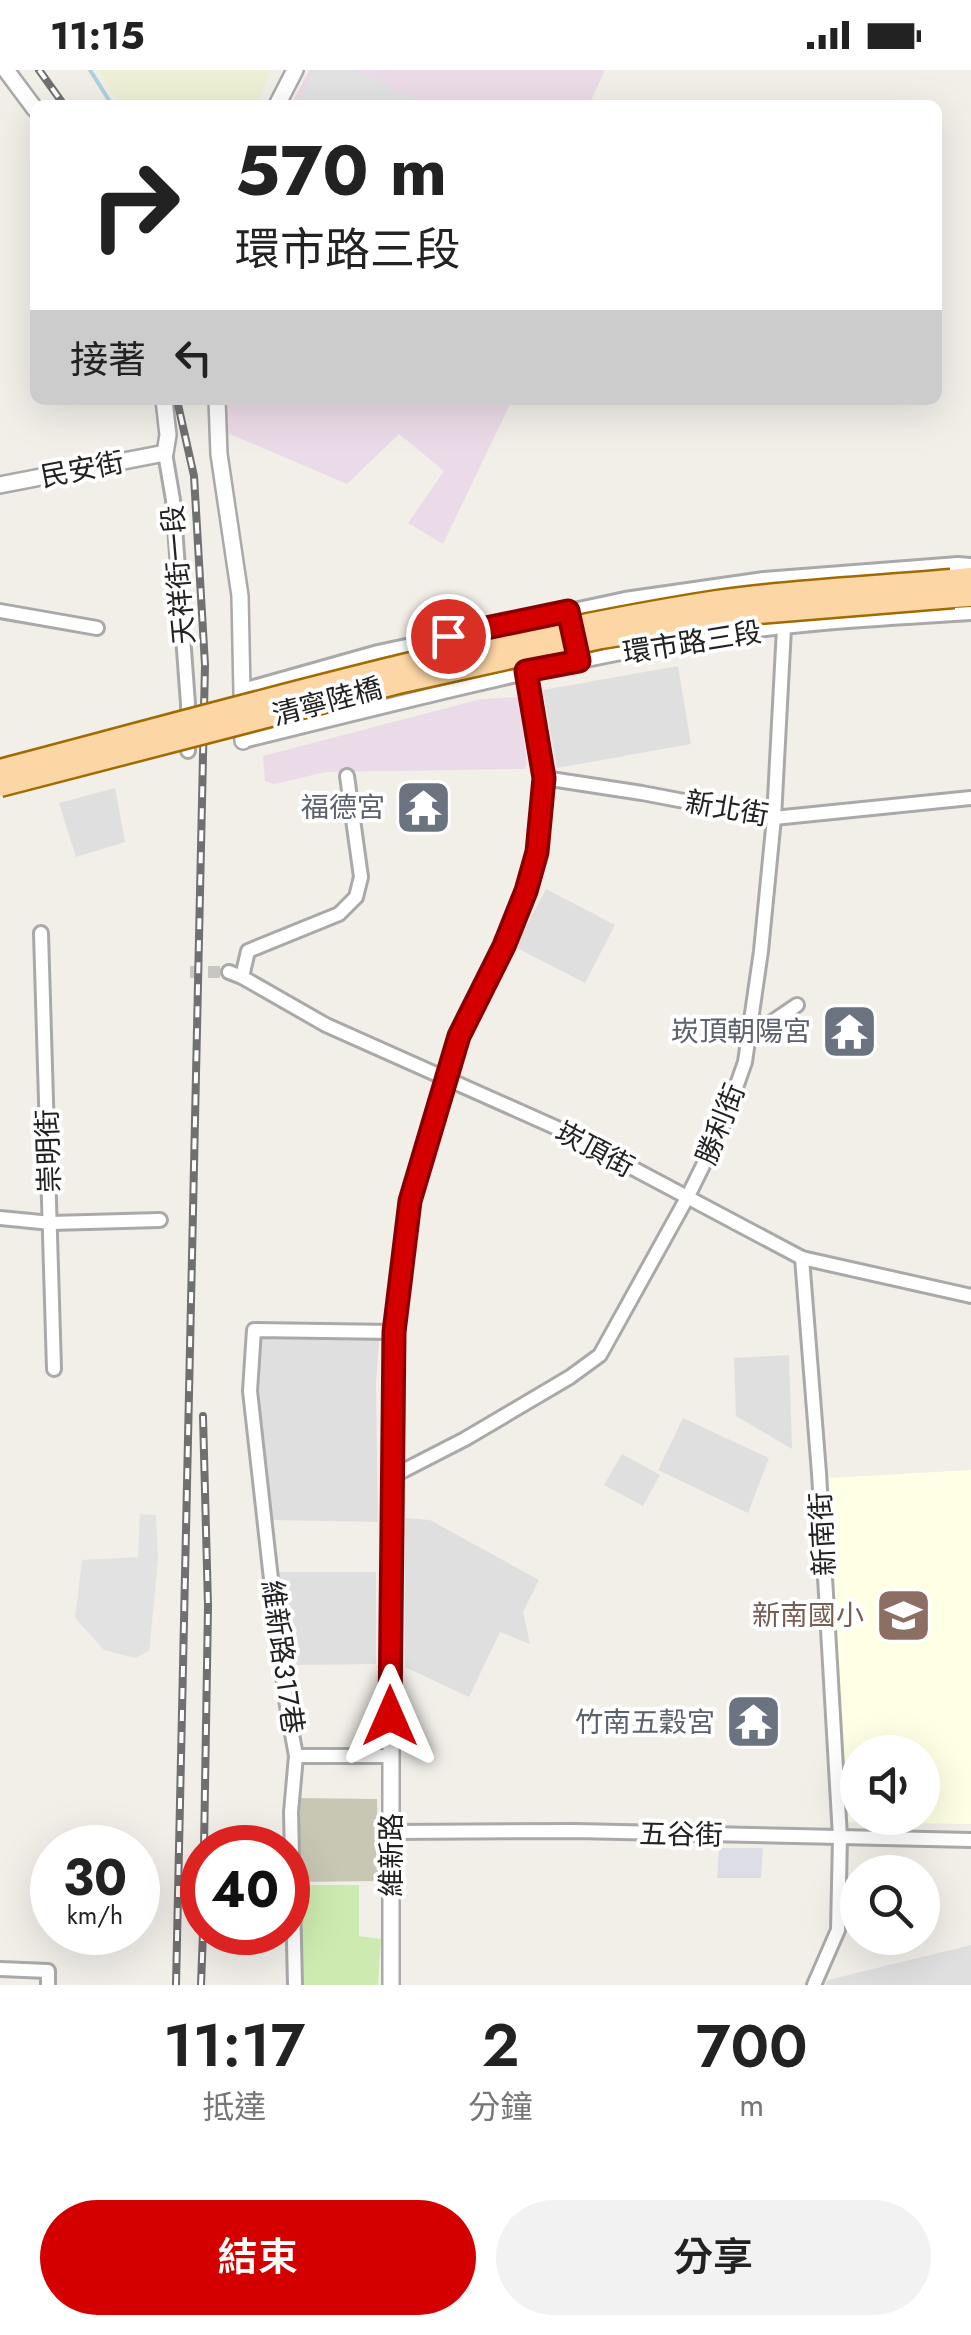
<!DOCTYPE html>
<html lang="zh-TW">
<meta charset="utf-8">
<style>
:root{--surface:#fff;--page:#f2f2f2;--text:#222;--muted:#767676;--accent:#d40000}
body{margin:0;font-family:Jost,"Noto Sans TC",sans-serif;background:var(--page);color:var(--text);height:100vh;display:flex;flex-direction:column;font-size:38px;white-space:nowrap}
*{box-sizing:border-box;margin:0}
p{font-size:32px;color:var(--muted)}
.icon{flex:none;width:55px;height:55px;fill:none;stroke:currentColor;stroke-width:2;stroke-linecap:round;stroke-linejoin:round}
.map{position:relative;height:1915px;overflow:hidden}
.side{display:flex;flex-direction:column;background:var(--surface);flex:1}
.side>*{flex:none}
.hud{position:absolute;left:30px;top:30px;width:912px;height:305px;border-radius:15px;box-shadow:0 10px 40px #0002;background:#fff;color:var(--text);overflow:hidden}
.buttons{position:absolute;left:840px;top:1665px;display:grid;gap:20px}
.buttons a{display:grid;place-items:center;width:100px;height:100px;border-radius:50%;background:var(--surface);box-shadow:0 10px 40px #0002;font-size:50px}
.speed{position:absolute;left:30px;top:1755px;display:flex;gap:20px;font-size:50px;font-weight:700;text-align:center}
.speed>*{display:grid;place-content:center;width:130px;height:130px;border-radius:50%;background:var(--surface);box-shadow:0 10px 40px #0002;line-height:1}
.speed small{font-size:25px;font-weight:400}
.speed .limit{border:15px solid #d22;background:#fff;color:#111}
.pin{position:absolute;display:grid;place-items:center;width:85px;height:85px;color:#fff;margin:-42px;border:5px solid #fff;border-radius:50%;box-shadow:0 2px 10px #0007}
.me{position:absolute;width:110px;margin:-55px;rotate:0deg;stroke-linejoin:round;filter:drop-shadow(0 0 8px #0008)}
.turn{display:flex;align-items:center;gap:35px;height:210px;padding:0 40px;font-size:45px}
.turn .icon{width:130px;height:130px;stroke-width:2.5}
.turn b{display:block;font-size:70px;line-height:85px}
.then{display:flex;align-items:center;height:95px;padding:0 40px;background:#0003;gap:20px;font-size:38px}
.eta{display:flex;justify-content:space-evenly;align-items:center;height:170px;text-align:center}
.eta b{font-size:60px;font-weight:600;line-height:70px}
.cta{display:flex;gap:20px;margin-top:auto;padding:20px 40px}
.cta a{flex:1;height:115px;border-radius:60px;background:var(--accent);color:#fff;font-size:40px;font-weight:600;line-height:115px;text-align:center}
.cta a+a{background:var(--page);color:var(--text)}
.status{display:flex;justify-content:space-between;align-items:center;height:70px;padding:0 50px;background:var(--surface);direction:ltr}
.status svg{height:28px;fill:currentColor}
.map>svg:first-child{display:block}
.residential{fill:#e0dfdf}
.industrial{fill:#ebdbe8}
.education{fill:#ffffe5;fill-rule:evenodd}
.construction{fill:#c7c7b4}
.farmland{fill:#eef0d5}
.grass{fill:#cdebb0}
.parking{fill:#e2e2e2}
.plaza{fill:#dddde8}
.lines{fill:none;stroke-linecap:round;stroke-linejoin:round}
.stream{stroke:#aad3df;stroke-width:4}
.minor-tunnel{stroke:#c8c6c1;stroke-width:12;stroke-dasharray:12 6;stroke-linecap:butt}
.minor-casing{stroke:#a9a9a9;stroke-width:18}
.tertiary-casing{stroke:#a9a9a9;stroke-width:20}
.primary-casing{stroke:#a06b00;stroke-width:25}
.minor{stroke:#fff;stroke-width:12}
.tertiary{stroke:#fff;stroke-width:15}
.primary{stroke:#fcd6a4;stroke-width:20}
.rail-casing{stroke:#707070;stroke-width:8}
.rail{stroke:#fff;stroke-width:4;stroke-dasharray:11;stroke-linecap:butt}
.primary-bridge-casing{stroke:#a06b00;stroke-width:25;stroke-linecap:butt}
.primary-bridge{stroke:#fcd6a4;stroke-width:20}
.route-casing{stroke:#8a0000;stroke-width:25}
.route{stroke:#d40000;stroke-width:18}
.labels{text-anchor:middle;stroke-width:8;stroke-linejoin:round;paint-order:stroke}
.street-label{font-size:28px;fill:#222;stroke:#fff}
.worship-label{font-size:28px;fill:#5b616d;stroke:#fff;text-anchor:end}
.education-label{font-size:28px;fill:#785e54;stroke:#fff;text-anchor:end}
</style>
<div class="status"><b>11:15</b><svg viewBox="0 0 49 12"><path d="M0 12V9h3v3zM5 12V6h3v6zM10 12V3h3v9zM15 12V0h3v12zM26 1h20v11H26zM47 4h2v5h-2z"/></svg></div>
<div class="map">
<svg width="971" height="1915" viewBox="0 0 971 1915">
<rect width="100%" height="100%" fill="#f2efe9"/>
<g class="residential">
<polygon points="678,596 691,674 557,698 543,620"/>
<polygon points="115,718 125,772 76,787 59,733"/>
<polygon points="546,819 615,855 585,913 515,877"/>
<polygon points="305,1265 373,1265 379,1271 376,1314 378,1452 270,1450 254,1329 257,1272 264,1266"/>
<polygon points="789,1285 792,1379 736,1346 734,1288"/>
<polygon points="683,1348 769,1388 748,1443 658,1400"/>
<polygon points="622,1384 660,1405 643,1436 604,1415"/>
<polygon points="405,1448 430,1450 539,1510 523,1542 530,1574 500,1562 469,1627 405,1597"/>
<polygon points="279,1502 376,1502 376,1594 290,1595"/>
<polygon points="971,1875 971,1915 825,1915 828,1910"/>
</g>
<g class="industrial">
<polygon points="309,0 605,0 589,35 291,35"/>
<polygon points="227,330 512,330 443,474 408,453 444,401 399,364 347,414 225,362"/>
<polygon points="518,627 527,694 525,699 326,702 274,714 265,711 263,686 481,629"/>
</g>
<path class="education" d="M 971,1400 L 971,1754 L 845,1752 L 829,1408 ZM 858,1682 L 922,1682 L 922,1748 L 858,1748 Z"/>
<polygon class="construction" points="298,1728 377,1729 378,1811 297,1812"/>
<polygon class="farmland" points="98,0 271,0 256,35 120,35"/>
<polygon class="grass" points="297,1815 359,1815 359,1866 381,1869 378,1915 298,1915"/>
<g class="parking">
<polygon points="314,0 353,0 415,28 412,35 298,35"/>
<polygon points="140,1444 156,1445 158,1490 149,1581 135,1588 104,1580 75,1548 82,1490 138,1487"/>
</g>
<polygon class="plaza" points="719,1778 763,1778 761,1808 717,1808"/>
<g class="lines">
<polyline class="stream" points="90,0 112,35"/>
<polyline class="minor-tunnel" points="190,902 229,902"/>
<defs>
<g id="minor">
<polyline points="165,383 173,430 188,634 188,681"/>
<polyline points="0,541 97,558"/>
<polyline points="243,620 378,582 625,529 764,509 958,494 971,495"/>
<path d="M 243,671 C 394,634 544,595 697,569 C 787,553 880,549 971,543"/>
<polyline points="544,708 642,723 774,748 971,728"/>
<polyline points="41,863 54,1299"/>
<polyline points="229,902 242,907 326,955 557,1058 802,1188 971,1226"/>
<polyline points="242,907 248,881 339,844 356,827 361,807 347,706"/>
<polyline points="750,967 797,935"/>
<polyline points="0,1148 51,1153 160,1150"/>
<polyline points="802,1188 819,1403 840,1767 838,1860 814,1915"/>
<polyline points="391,1407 465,1369 570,1307 600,1285 687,1128 722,1057 745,992 761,881 774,748 784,558"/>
<polyline points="296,1686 389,1686"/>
<polyline points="391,1762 576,1761 971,1770"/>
<polyline points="0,1899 48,1901 48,1915"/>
<polyline points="295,1915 291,1742 296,1686 287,1636 274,1536 250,1321 254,1260 394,1262"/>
</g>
<g id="tertiary">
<polyline points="6,0 35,39"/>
<polyline points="277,35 295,0"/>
<polyline points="217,330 219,384 240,526 243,671"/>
<polyline points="0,415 165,383 168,365 164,330"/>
<polyline points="391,1915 391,1407 396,1242 410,1131 422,1084 459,965 504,876 526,821 537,782 544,708 526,601"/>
</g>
<g id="primary">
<polyline points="951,510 971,508"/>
<polyline points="954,527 971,526"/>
</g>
</defs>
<use href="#minor" class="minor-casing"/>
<use href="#tertiary" class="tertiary-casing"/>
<use href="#primary" class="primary-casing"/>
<use href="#minor" class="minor"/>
<use href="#tertiary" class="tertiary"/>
<use href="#primary" class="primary"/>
<defs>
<g id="rail">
<polyline points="39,0 64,35"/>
<polyline points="203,1346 208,1536 204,1778"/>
<polyline points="176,1915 205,595 194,406 177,330"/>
<polyline points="201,1915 203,1862"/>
</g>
</defs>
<use href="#rail" class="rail-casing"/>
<use href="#rail" class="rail"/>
<defs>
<g id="primary-bridge">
<path d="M 0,700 C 237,638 474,569 717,531 C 793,520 874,517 951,510"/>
<polyline points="0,716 398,613 601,568 759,543 954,527"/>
</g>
</defs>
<use href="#primary-bridge" class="primary-bridge-casing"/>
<use href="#primary-bridge" class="primary-bridge"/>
</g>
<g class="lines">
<defs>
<polyline id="route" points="390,1646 394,1262 410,1131 459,966 504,876 526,821 537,782 544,708 526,601 579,591 568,541 448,566"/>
</defs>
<use href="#route" class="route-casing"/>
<use href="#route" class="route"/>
</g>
<defs>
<symbol id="temple-square" viewBox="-11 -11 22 22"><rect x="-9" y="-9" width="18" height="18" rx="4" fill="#6b7280" stroke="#fff"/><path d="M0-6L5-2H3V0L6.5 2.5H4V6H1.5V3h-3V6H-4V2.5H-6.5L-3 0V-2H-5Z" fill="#fff"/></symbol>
<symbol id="school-square" viewBox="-11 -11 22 22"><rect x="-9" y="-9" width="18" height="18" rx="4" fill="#8d6e63" stroke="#fff"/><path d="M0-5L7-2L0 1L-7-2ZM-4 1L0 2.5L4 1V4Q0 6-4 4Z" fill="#fff"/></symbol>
</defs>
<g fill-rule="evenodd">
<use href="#temple-square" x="392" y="706" width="63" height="63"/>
<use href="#temple-square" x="818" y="930" width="63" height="63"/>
<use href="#school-square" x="872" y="1514" width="63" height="63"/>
<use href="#temple-square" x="722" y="1620" width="63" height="63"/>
</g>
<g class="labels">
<g class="street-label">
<text transform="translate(82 399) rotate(-11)" y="10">民安街</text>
<text transform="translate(178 505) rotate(-95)" y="10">天祥街一段</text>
<text transform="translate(692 572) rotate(-9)" y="10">環市路三段</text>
<text transform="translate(327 631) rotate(-15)" y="10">清寧陸橋</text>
<text transform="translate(727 738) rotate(10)" y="10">新北街</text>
<text transform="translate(720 1054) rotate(-68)" y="10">勝利街</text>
<text transform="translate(595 1079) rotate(28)" y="10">崁頂街</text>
<text transform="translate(48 1081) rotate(-92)" y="10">崇明街</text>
<text transform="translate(822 1464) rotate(-93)" y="10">新南街</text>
<text transform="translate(283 1587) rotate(82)" y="10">維新路317巷</text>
<text transform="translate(681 1764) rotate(1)" y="10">五谷街</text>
<text transform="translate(391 1785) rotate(-90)" y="10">維新路</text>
</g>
<g class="worship-label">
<text x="385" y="747">福德宮</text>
<text x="811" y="971">崁頂朝陽宮</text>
<text x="715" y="1662">竹南五穀宮</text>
</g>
<g class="education-label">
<text x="864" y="1555">新南國小</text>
</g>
</g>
</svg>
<div class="buttons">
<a><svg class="icon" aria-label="sound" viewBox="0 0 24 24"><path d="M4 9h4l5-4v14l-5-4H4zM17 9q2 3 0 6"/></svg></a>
<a><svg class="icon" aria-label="search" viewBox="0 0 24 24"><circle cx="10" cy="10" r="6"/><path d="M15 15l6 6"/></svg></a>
</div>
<div class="speed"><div>30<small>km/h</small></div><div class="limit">40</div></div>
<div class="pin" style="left:448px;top:566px;background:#d93025"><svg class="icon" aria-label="arrive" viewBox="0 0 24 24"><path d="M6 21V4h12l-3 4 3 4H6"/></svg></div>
<svg class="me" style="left:390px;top:1646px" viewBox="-20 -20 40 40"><path d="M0-17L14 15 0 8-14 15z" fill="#d40000" stroke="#fff" stroke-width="4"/></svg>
<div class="hud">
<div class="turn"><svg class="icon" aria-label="right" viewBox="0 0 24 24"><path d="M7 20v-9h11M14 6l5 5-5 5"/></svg><div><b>570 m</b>環市路三段</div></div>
<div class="then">接著<svg class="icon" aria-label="left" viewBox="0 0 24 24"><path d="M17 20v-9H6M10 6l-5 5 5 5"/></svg></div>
</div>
</div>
<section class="side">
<div class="eta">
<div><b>11:17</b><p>抵達</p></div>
<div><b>2</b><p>分鐘</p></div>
<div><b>700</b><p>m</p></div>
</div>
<div class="cta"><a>結束</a><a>分享</a></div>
</section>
